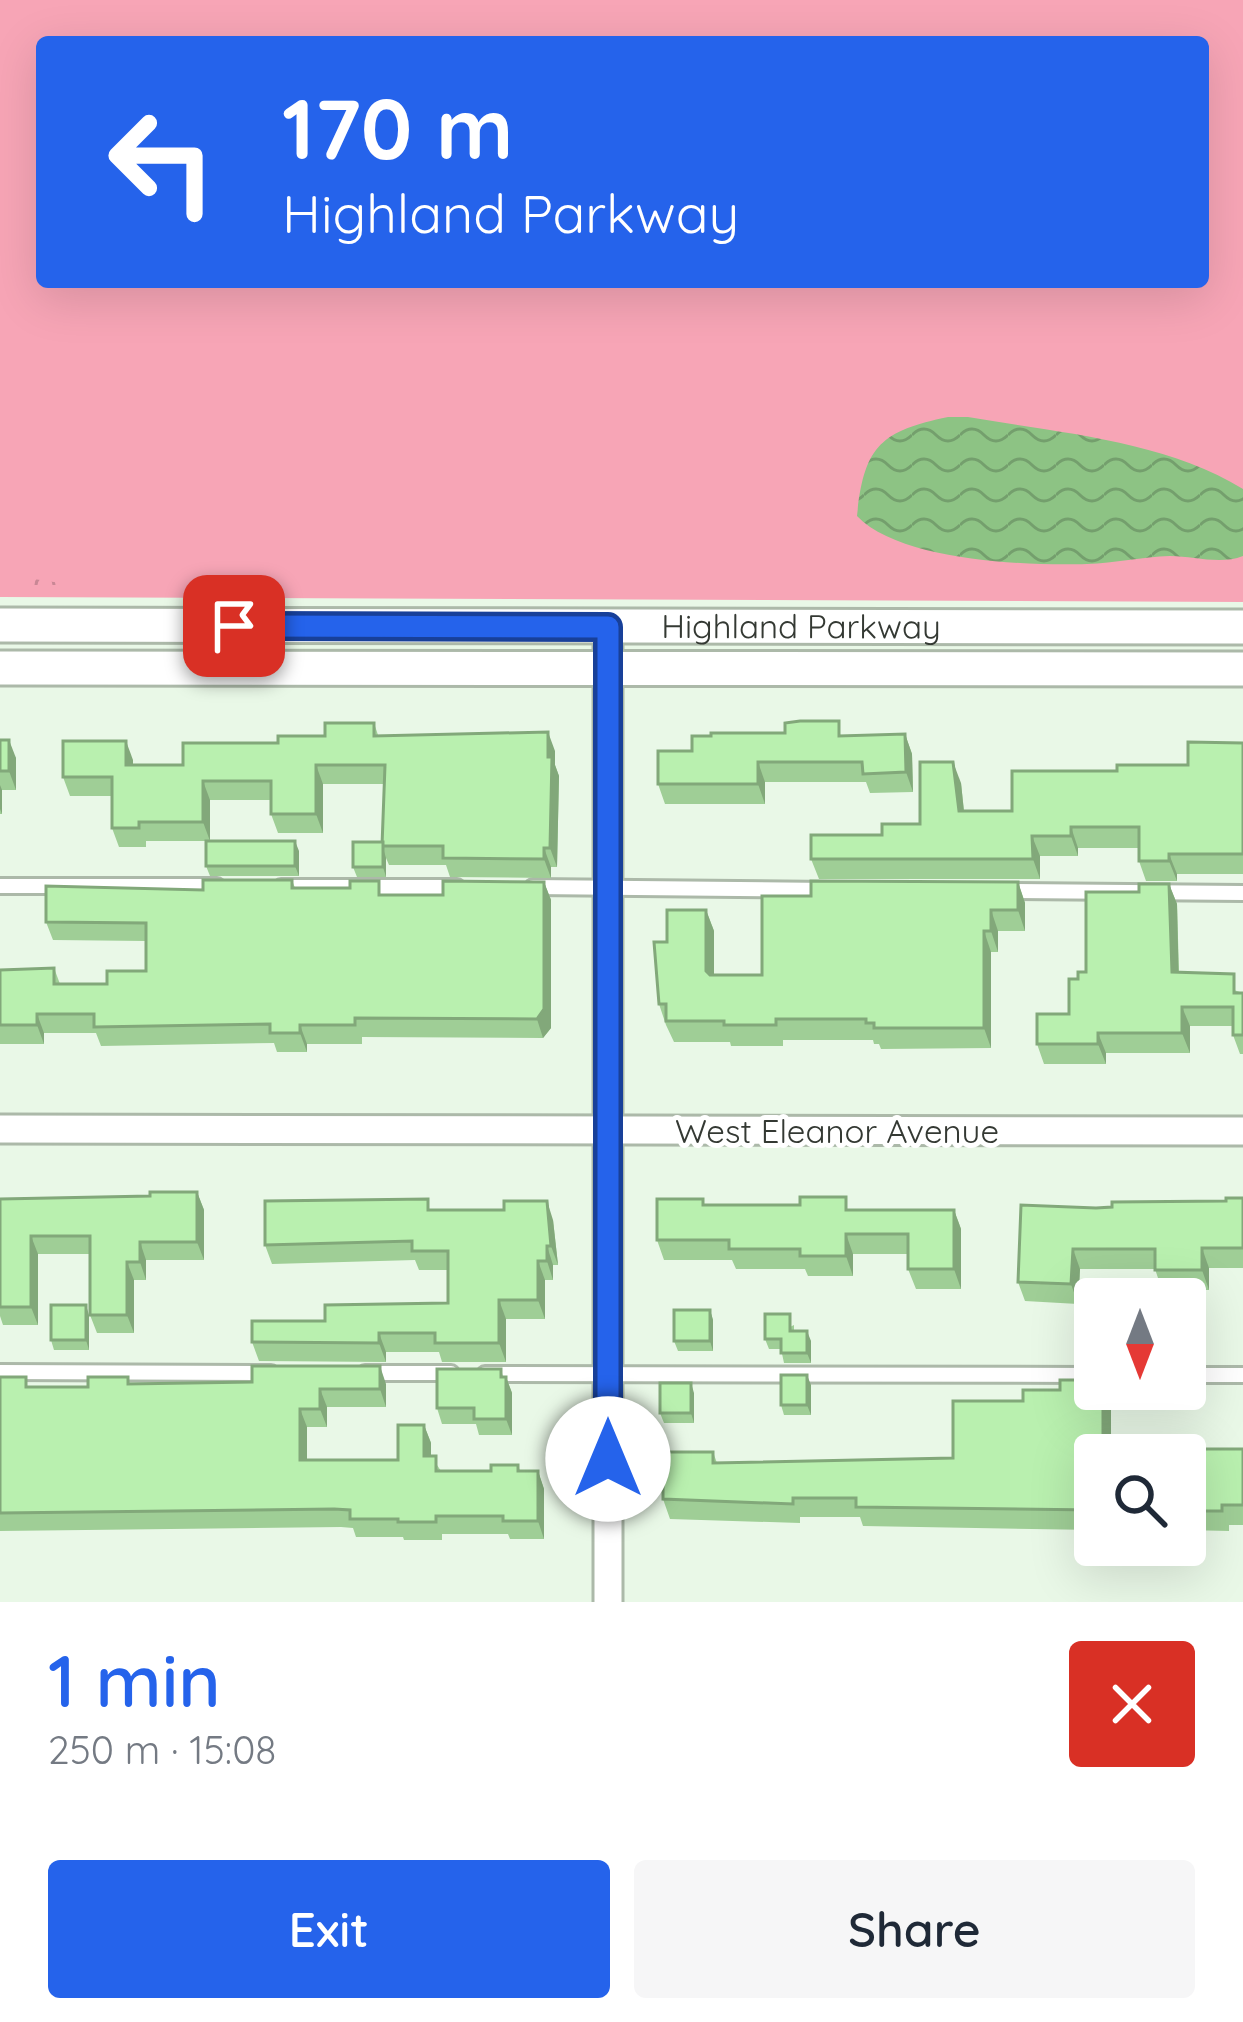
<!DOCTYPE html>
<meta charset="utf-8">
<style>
:root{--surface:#fff;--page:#f6f6f7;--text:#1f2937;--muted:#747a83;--accent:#2563eb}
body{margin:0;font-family:Quicksand,sans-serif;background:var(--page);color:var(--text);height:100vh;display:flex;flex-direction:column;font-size:45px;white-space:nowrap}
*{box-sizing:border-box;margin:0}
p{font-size:39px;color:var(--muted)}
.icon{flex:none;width:66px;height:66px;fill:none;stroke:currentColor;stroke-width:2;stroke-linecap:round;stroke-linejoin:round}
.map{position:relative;height:1602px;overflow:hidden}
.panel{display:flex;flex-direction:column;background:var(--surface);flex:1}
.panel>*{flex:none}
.banner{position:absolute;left:36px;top:36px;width:1173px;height:252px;border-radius:12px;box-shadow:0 12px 48px #0002;background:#2563eb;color:#fff;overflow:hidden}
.needle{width:78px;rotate:180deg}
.fabs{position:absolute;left:1074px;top:1278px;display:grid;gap:24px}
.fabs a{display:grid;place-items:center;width:132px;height:132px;border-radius:12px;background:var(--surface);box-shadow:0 12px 48px #0002;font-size:60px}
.pin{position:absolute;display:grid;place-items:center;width:102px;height:102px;color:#fff;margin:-51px;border-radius:24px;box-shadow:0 6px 18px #0006}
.me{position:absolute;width:132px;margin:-66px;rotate:0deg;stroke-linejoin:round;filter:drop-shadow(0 0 9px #0008)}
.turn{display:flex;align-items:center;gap:42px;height:252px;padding:0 48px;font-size:54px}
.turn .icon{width:156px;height:156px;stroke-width:2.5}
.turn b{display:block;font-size:84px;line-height:102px}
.round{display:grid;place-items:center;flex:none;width:126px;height:126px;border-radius:12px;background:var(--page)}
.summary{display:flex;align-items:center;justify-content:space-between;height:204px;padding:0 48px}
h1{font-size:72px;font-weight:600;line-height:90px;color:var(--accent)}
.action{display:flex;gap:24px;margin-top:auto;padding:24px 48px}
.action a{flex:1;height:138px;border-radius:12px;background:var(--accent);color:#fff;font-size:48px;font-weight:600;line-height:138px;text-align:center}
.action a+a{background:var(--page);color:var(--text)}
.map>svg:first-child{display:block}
.grass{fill:#f7a5b6;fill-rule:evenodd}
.forest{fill:url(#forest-crowns)}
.water{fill:url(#water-waves)}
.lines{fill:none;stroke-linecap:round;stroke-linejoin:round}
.service-casing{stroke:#acb9a9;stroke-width:20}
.minor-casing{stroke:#acb9a9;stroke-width:33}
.tertiary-casing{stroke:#acb9a9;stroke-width:39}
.service{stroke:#fff;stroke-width:14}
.minor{stroke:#fff;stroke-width:27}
.tertiary{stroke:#fff;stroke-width:33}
.wall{fill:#9fce96}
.shaded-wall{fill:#82a87a}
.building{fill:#b9f0af;stroke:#82a87a;stroke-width:3}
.route-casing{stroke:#184099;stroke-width:30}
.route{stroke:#2563eb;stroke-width:21}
.labels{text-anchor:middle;stroke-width:10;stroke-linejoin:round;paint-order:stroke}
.street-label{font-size:33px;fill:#343933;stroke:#fff}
</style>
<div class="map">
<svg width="1243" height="1602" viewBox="0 0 1243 1602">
<defs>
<pattern id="forest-crowns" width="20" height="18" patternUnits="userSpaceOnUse" patternTransform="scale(3)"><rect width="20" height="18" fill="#f7a5b6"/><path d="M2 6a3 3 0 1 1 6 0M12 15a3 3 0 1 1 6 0" fill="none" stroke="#c98795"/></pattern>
<pattern id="water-waves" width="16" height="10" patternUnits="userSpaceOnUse" patternTransform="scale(3)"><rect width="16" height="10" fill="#8dc384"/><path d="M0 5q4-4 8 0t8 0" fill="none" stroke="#749f6d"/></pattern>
</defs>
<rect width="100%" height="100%" fill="#e9f8e7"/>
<path class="grass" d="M 0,0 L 1243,0 L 1243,602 L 0,597 ZM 42,42 L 1203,42 L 1203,282 L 42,282 Z"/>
<polygon class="forest" points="0,574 94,588 94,597 0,596"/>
<path class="water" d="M 948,417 L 968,417 C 1059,433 1163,440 1243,489 L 1243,556 C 1220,565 1194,556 1170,556 C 1142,557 1115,563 1087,564 C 1026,566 900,561 857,516 C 864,447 880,431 948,417 Z"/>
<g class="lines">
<defs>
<g id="service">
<polyline points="0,886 217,886"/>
<polyline points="281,887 457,887"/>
<polyline points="533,887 829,890"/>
<polyline points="1007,891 1243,893"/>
<polyline points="0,1372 271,1373"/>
<polyline points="365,1373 451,1373"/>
<polyline points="485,1374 1095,1375"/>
<polyline points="1185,1375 1243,1375"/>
</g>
<g id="minor">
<polyline points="608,627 608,1602"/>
<polyline points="0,1129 1243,1131"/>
</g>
<g id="tertiary">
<path id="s1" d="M 0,625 L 1243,627"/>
<polyline points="0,668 1243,669"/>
</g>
</defs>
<use href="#service" class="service-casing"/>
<use href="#minor" class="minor-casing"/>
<use href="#tertiary" class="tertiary-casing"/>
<use href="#service" class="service"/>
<use href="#minor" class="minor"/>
<use href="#tertiary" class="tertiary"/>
</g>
<g class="wall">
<polygon points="374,723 378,735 555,751 555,765 559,776 557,867 551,867 551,878 450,877 446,865 389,865 386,858 386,877 357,877 353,867 382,842 384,784 323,784 323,833 278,833 271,814 271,800 210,800 210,841 146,841 146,847 119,847 112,828 112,796 70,796 63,777 133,760 133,765 183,765 278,743 325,736"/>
<polygon points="905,734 912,754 913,792 870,793 866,782 765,782 765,804 665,804 658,784 692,751 711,736 845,736"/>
<polygon points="0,740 16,758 16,790 2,790 2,814 0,814"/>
<polygon points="1243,743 1243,874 1177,874 1177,881 1146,881 1139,861 1139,848 1078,848 1078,856 1040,856 1040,879 819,879 811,859 882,835 920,824 961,783 964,811 1012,811 1117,771 1188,765"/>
<polygon points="299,851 299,876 210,876 206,866"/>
<polygon points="292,880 295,888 385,895 443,895 544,882 551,900 551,1028 543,1038 362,1037 362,1044 307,1044 307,1052 277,1052 274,1043 101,1046 96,1033 44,1033 44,1044 0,1044 0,970 54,968 60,984 107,984 146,971 146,941 53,940 46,922 203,890"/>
<polygon points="1018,882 1025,903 1025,931 998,931 998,952 991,952 991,1048 881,1049 879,1044 874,1044 873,1040 783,1040 783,1046 731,1046 730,1042 674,1042 666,1025 659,1004 667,942 706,910 714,931 714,975 762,975 811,896"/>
<polygon points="1169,884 1177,904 1179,972 1243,993 1243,1054 1240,1054 1233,1035 1233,1026 1190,1026 1190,1053 1106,1053 1106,1064 1044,1064 1037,1044 1069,1014 1078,979 1086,972 1139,892"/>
<polygon points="197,1192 204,1210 204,1260 146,1260 146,1280 134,1280 134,1333 97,1333 90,1315 90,1254 38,1254 38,1325 3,1325 0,1316 0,1199 90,1199 150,1196"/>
<polygon points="1243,1198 1243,1268 1209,1268 1209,1290 1162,1290 1155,1269 1080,1269 1078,1304 1025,1301 1018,1282 1096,1208 1226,1201"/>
<polygon points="705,1205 851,1210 954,1210 961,1229 961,1289 916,1289 908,1269 908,1254 853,1254 853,1276 808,1276 805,1269 736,1269 732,1260 664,1260 657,1240"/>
<polygon points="432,1210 553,1220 558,1265 553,1265 553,1280 545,1280 545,1319 506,1319 506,1362 442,1362 439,1352 386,1352 386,1362 259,1361 252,1342 325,1321 448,1303 448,1270 419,1270 415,1260 272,1264 265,1245"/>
<polygon points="86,1305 89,1350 54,1350 51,1340"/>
<polygon points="710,1310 713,1320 713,1351 678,1351 674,1341"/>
<polygon points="794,1325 794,1331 811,1341 811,1363 784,1363 781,1349 769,1349 765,1339"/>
<polygon points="501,1369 503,1377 506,1377 512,1393 512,1435 479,1435 476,1424 442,1424 437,1408"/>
<polygon points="0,1377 30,1387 88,1387 130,1384 386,1384 386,1407 327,1407 327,1427 307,1427 307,1460 398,1460 424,1425 431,1443 431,1456 441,1471 491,1471 518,1465 520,1471 538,1471 544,1489 544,1539 510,1539 508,1534 442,1534 442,1540 404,1540 403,1537 356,1537 353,1528 341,1527 0,1531"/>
<polygon points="811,1385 811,1415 784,1415 781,1405"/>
<polygon points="1095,1389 1107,1389 1111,1399 1111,1455 1095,1455 1095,1530 863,1526 860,1517 800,1517 800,1523 670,1519 663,1499 713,1452 717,1463 953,1458 1023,1401"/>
<polygon points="694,1393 694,1423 664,1423 660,1413"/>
<polygon points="1243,1449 1243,1525 1229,1525 1229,1531 1185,1530 1185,1455"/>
</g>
<g class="shaded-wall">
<polygon points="548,732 555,751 555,765 559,776 557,867 550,848"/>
<polygon points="905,734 912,754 913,792 906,772"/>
<polygon points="9,740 16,758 16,790 9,771"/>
<polygon points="126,741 133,760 133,784 126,765"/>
<polygon points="758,762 765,782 765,804 758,784"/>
<polygon points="953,762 961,783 966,832 959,811"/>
<polygon points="316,765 323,784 323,833 316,814"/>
<polygon points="203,781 210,800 210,841 203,822"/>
<polygon points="0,785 2,790 2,814 0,809"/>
<polygon points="1071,827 1078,848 1078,856 1071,836"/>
<polygon points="1032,836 1040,856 1040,879 1033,859"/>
<polygon points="295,841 299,851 299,876 295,866"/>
<polygon points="383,848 386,858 386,877 383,867"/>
<polygon points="544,848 551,867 551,878 544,859"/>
<polygon points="1169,854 1177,874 1177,881 1169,861"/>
<polygon points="544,882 551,900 551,1028 543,1038 537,1019"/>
<polygon points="1018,882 1025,903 1025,931 1018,910"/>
<polygon points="1169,884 1177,904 1179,992 1172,972"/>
<polygon points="706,910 714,931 714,992 706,971"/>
<polygon points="991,910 998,931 998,952 991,931"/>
<polygon points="984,931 991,952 991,1048 984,1028"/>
<polygon points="1182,1007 1190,1026 1190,1053 1182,1033"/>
<polygon points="37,1014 44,1033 44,1044 37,1025"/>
<polygon points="300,1025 307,1044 307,1052 300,1033"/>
<polygon points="1098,1033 1106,1053 1106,1064 1098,1044"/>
<polygon points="197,1192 204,1210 204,1260 197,1242"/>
<polygon points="547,1201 553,1220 558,1265 551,1246"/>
<polygon points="954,1210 961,1229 961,1289 954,1269"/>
<polygon points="846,1234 853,1254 853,1276 846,1256"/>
<polygon points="31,1236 38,1254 38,1325 31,1307"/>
<polygon points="140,1242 146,1260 146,1280 140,1262"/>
<polygon points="547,1246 553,1265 553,1280 547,1261"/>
<polygon points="1202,1248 1209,1268 1209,1290 1202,1270"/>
<polygon points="1073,1249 1080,1269 1078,1304 1071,1284"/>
<polygon points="538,1261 545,1280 545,1319 538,1300"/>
<polygon points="127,1262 134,1280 134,1333 127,1315"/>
<polygon points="499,1300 506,1319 506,1362 499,1343"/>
<polygon points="86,1305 89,1315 89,1350 86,1340"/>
<polygon points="710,1310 713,1320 713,1351 710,1341"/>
<polygon points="807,1331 811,1341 811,1363 807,1353"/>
<polygon points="379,1333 386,1352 386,1362 379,1343"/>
<polygon points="380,1366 386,1384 386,1407 380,1389"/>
<polygon points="807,1375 811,1385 811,1415 807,1405"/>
<polygon points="506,1377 512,1393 512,1435 506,1419"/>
<polygon points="691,1383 694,1393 694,1423 691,1413"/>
<polygon points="320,1389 327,1407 327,1427 320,1409"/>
<polygon points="1103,1389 1107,1389 1111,1399 1111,1455 1103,1455"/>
<polygon points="300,1409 307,1427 307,1478 300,1460"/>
<polygon points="424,1425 431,1443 431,1474 424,1456"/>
<polygon points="538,1471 544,1489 544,1539 538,1521"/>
</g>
<g class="building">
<polygon points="800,721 839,721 839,736 905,734 906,772 863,774 862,762 758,762 758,784 658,784 658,751 692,751 692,736 711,736 711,733 785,733 785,723"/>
<polygon points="325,723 374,723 374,736 548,732 548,757 552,757 550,848 544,848 544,859 443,858 443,846 382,846 385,765 316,765 316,814 271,814 271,781 203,781 203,822 139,822 139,828 112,828 112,777 63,777 63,741 126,741 126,765 183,765 183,743 278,743 278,736 325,736"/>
<rect x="0" y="740" width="9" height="31"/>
<polygon points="1188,742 1243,743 1243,854 1169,854 1169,861 1139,861 1139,827 1071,827 1071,836 1032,836 1033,859 811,859 811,835 882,835 882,824 920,824 920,762 953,762 959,811 1012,811 1012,771 1117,771 1117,765 1188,765"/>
<rect x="206" y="841" width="89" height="25"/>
<rect x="353" y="842" width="30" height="25"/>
<polygon points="203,880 292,880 292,888 350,888 350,881 379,881 379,895 443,895 443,881 544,882 544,1009 537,1019 355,1018 355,1025 300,1025 300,1033 270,1033 270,1024 94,1027 94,1014 37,1014 37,1025 0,1025 0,970 54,968 54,984 107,984 107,971 146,971 146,923 46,922 46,886 203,890"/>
<polygon points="811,881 1018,882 1018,910 991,910 991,931 984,931 984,1028 874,1028 874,1023 866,1023 866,1019 776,1019 776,1025 724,1025 724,1021 666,1021 666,1004 659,1004 654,942 667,942 667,910 706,910 706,971 710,975 762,975 762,896 811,896"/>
<polygon points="1139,884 1169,884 1172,972 1234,974 1234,993 1243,993 1243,1035 1233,1035 1233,1007 1182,1007 1182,1033 1098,1033 1098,1044 1037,1044 1037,1014 1069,1014 1069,979 1078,979 1078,972 1086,972 1086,892 1139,892"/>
<polygon points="150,1192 197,1192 197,1242 140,1242 140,1262 127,1262 127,1315 90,1315 90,1236 31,1236 31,1307 0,1307 0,1199 150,1196"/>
<polygon points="800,1197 846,1197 846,1210 954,1210 954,1269 908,1269 908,1234 846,1234 846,1256 800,1256 800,1249 729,1249 729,1240 657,1240 657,1199 703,1199 703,1205 800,1205"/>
<polygon points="1226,1198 1243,1198 1243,1248 1202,1248 1202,1270 1155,1270 1155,1249 1073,1249 1071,1284 1018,1282 1021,1205 1096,1208 1112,1207 1112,1202 1226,1201"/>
<polygon points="428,1199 428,1210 504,1210 504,1201 547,1201 551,1246 547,1246 547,1261 538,1261 538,1300 499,1300 499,1343 435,1343 435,1333 379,1333 379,1343 252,1342 252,1321 325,1321 325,1305 448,1303 448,1251 412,1251 412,1241 265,1245 265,1201"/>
<rect x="51" y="1305" width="35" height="35"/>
<rect x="674" y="1310" width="36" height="31"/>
<polygon points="765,1314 790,1314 790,1331 807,1331 807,1353 781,1353 781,1339 765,1339"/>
<polygon points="252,1366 380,1366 380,1389 320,1389 320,1409 300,1409 300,1460 398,1460 398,1425 424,1425 424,1456 436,1456 436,1471 491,1471 491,1465 518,1465 518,1471 538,1471 538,1521 503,1521 503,1516 436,1516 436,1522 398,1522 398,1519 350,1519 350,1510 334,1509 0,1513 0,1377 26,1377 26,1387 88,1387 88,1377 128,1377 128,1384 252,1382"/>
<polygon points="437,1369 501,1369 501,1377 506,1377 506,1419 474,1419 474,1408 437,1408"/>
<rect x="781" y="1375" width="26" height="30"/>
<polygon points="1060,1380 1095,1380 1095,1389 1103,1389 1103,1455 1095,1455 1095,1510 856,1507 856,1498 793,1498 793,1504 663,1499 663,1452 713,1452 713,1463 953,1458 953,1401 1023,1401 1023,1390 1060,1390"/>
<rect x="660" y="1383" width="31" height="30"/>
<polygon points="1181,1449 1243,1449 1243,1505 1222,1505 1222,1511 1185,1511 1185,1455 1181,1455"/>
</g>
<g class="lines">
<defs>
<polyline id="route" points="234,626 608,627 608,1459"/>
</defs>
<use href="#route" class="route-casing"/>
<use href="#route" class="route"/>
</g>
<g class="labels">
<g class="street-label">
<text dy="12" stroke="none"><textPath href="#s1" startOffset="801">Highland Parkway</textPath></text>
<text x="837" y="1143">West Eleanor Avenue</text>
</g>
</g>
</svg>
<div class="fabs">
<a><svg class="needle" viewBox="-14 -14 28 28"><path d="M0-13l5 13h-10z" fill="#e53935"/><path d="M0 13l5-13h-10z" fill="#747a83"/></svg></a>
<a><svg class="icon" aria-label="search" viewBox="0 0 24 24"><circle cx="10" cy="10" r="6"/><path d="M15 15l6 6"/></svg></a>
</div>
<div class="pin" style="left:234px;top:626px;background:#d93025"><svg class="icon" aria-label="arrive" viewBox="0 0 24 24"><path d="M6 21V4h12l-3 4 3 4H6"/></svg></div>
<svg class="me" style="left:608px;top:1459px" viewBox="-20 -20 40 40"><circle r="19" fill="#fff"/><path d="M0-13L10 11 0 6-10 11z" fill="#2563eb"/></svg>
<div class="banner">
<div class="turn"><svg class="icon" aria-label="left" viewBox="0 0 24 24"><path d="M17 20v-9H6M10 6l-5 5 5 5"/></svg><div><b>170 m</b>Highland Parkway</div></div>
</div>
</div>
<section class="panel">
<div class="summary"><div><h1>1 min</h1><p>250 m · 15:08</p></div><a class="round" style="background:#d93025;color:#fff"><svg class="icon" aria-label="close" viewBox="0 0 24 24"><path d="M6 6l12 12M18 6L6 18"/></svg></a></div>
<div class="action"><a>Exit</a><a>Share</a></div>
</section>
